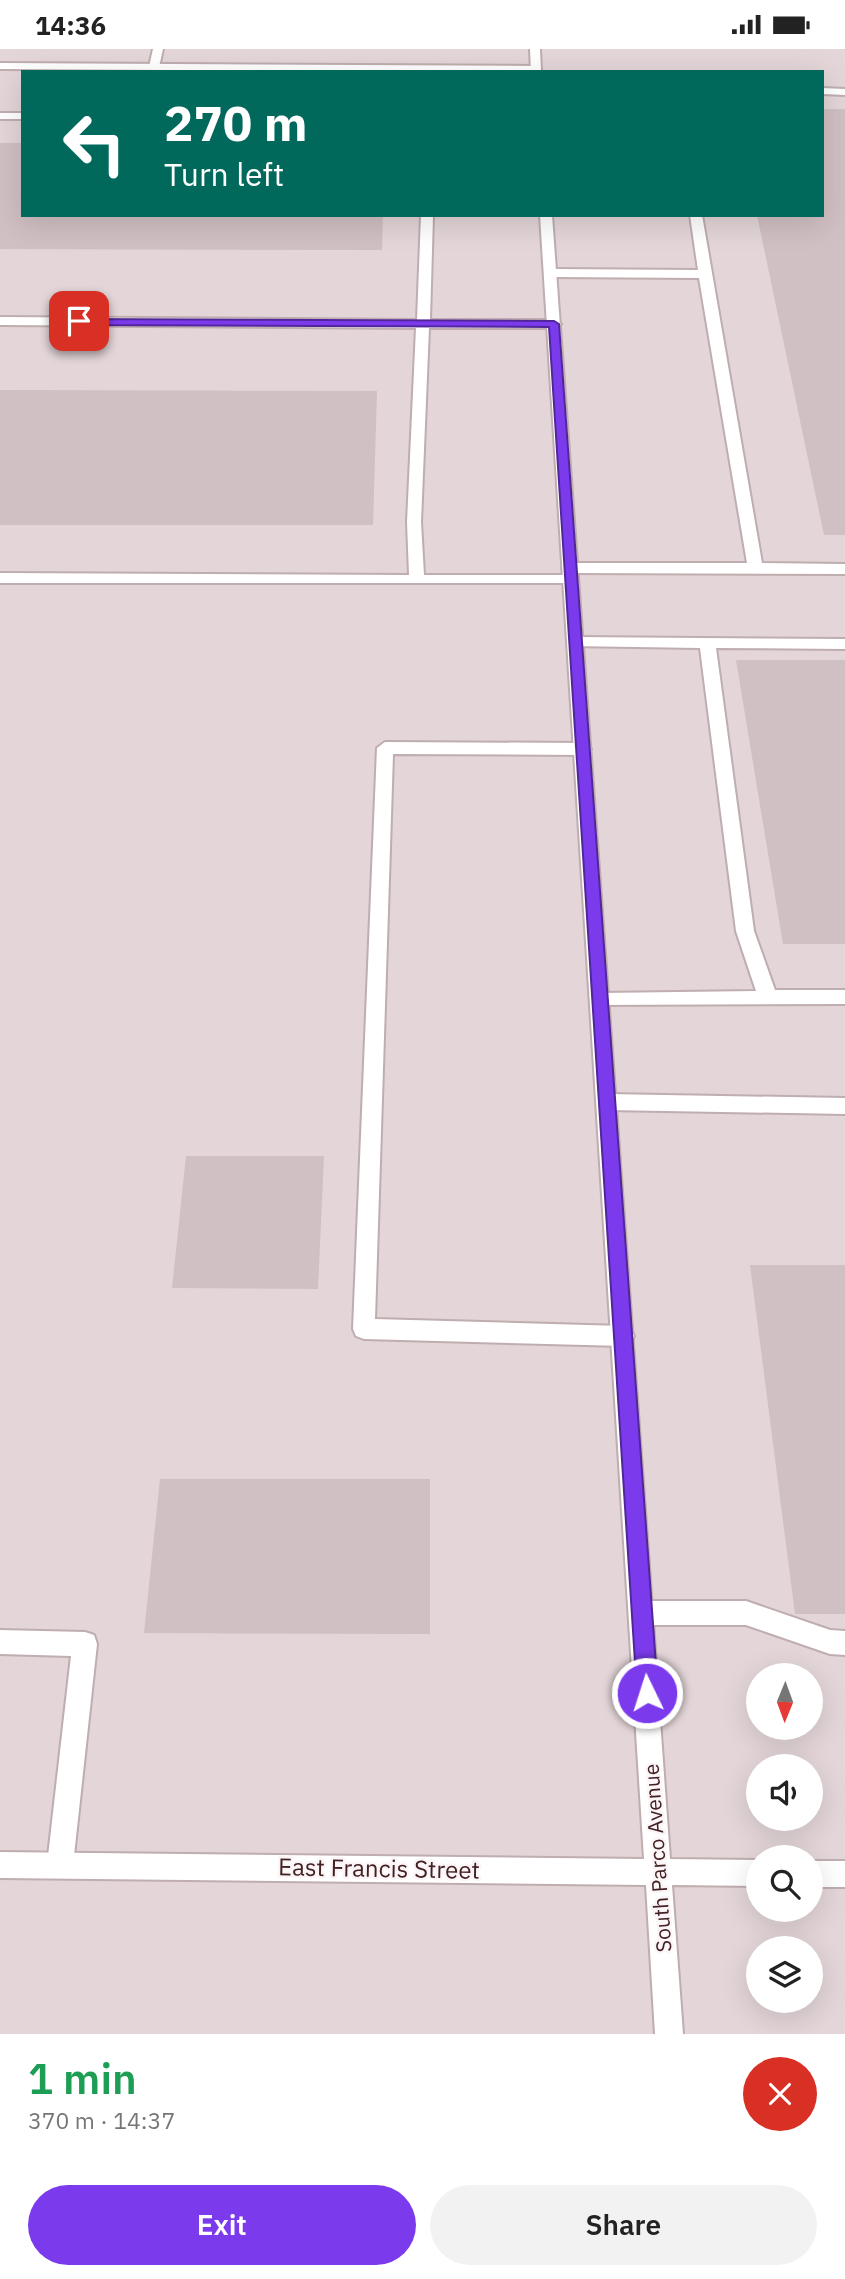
<!DOCTYPE html>
<meta charset="utf-8">
<style>
:root{--surface:#fff;--page:#f2f2f2;--text:#222;--muted:#767676;--accent:#7c3aed}
body{margin:0;font-family:"IBM Plex Sans",sans-serif;background:var(--page);color:var(--text);height:100vh;display:flex;flex-direction:column;font-size:26px;white-space:nowrap}
*{box-sizing:border-box;margin:0}
p{font-size:23px;color:var(--muted)}
.icon{flex:none;width:38px;height:38px;fill:none;stroke:currentColor;stroke-width:2;stroke-linecap:round;stroke-linejoin:round}
.map{position:relative;height:1985px;overflow:hidden}
.drawer{display:flex;flex-direction:column;background:var(--surface);flex:1}
.drawer>*{flex:none}
.banner{position:absolute;left:21px;top:21px;width:803px;height:147px;border-radius:0px;box-shadow:0 7px 28px #0002;background:#00695c;color:#fff;overflow:hidden}
.needle{width:46px;rotate:181deg}
.fabs{position:absolute;left:746px;top:1614px;display:grid;gap:14px}
.fabs a{display:grid;place-items:center;width:77px;height:77px;border-radius:50%;background:var(--surface);box-shadow:0 7px 28px #0002;font-size:35px}
.pin{position:absolute;display:grid;place-items:center;width:60px;height:60px;color:#fff;margin:-30px;border-radius:14px;box-shadow:0 4px 10px #0006}
.me{position:absolute;width:77px;margin:-38px;rotate:356deg;stroke-linejoin:round;filter:drop-shadow(0 0 5px #0008)}
.turn{display:flex;align-items:center;gap:24px;height:147px;padding:0 28px;font-size:32px}
.turn .icon{width:91px;height:91px;stroke-width:2.5}
.turn b{display:block;font-size:49px;line-height:60px}
.round{display:grid;place-items:center;flex:none;width:74px;height:74px;border-radius:37px;background:var(--page)}
.headline{display:flex;align-items:center;justify-content:space-between;height:119px;padding:0 28px}
h1{font-size:42px;font-weight:600;line-height:52px;color:#1e9e55}
.button{display:flex;gap:14px;margin-top:auto;padding:14px 28px}
.button a{flex:1;height:80px;border-radius:42px;background:var(--accent);color:#fff;font-size:28px;font-weight:600;line-height:80px;text-align:center}
.button a+a{background:var(--page);color:var(--text)}
.status{display:flex;justify-content:space-between;align-items:center;height:49px;padding:0 35px;background:var(--surface);direction:ltr}
.status svg{height:19px;fill:currentColor}
.map>svg:first-child{display:block}
.built{fill:#e3d5d8;fill-rule:evenodd}
.building{fill:#d0bfc3}
.lines{fill:none;stroke-linecap:round;stroke-linejoin:round}
.service-casing{stroke:#bfadaf;stroke-width:4}
.minor-casing{stroke:#bfadaf;stroke-width:4}
.tertiary-casing{stroke:#bfadaf;stroke-width:4}
.service{fill:#fff;fill-rule:evenodd}
.minor{fill:#fff;fill-rule:evenodd}
.tertiary{fill:#fff;fill-rule:evenodd}
.route{fill:#7c3aed;stroke:#51269a;stroke-width:2}
.labels{text-anchor:middle;stroke-width:5;stroke-linejoin:round;paint-order:stroke}
.street-label{font-size:21px;fill:#432022;stroke:#fbf5f7}
.near-street-label{font-size:24px;fill:#432022;stroke:#fbf5f7}
</style>
<div class="status"><b>14:36</b><svg viewBox="0 0 49 12"><path d="M0 12V9h3v3zM5 12V6h3v6zM10 12V3h3v9zM15 12V0h3v12zM26 1h20v11H26zM47 4h2v5h-2z"/></svg></div>
<div class="map">
<svg width="845" height="1985" viewBox="0 0 845 1985">
<rect width="100%" height="100%" fill="#efe4e6"/>
<path class="built" d="M 0,0 L 845,0 L 845,1985 L 0,1985 ZM 23,23 L 822,23 L 822,166 L 23,166 ZM 758,1626 L 810,1626 L 810,1678 L 758,1678 ZM 758,1717 L 810,1717 L 810,1769 L 758,1769 ZM 758,1808 L 810,1808 L 810,1860 L 758,1860 ZM 758,1899 L 810,1899 L 810,1951 L 758,1951 Z"/>
<g class="building">
<polygon points="822,60 845,60 845,486 824,486 757,166 822,166"/>
<polygon points="0,94 23,94 23,166 383,166 382,201 0,200"/>
<polygon points="0,341 377,342 373,476 0,476"/>
<polygon points="736,611 845,611 845,895 783,895"/>
<polygon points="186,1107 324,1107 318,1240 172,1239"/>
<polygon points="750,1216 845,1216 845,1565 795,1565"/>
<polygon points="160,1430 430,1430 430,1585 144,1584"/>
</g>
<g class="lines">
<defs>
<g id="service">
<polygon points="153,0 163,0 159,18 154,21 149,18"/>
<polygon points="822,39 845,40 845,46 822,45"/>
<rect x="0" y="64" width="23" height="6"/>
<polygon points="421,166 433,166 430,271 554,271 561,275 554,279 429,279 421,473 424,526 571,526 576,528 576,534 0,534 0,524 409,526 407,473 416,279 0,276 0,268 417,271"/>
<polygon points="690,166 702,166 762,514 845,515 845,525 570,524 562,519 570,514 747,514 699,229 550,228 544,224 550,220 698,221"/>
<polygon points="575,588 845,590 845,600 716,599 754,882 775,941 845,941 845,955 593,956 591,951 593,946 600,944 756,942 736,882 700,599 569,597 569,589"/>
<polygon points="385,693 583,694 591,700 583,706 393,705 375,1270 623,1277 631,1280 634,1287 631,1294 623,1297 364,1290 356,1287 353,1280 377,699"/>
<polygon points="607,1045 845,1049 845,1065 607,1061 600,1059 597,1053 600,1047"/>
<polygon points="641,1552 746,1552 830,1581 845,1582 845,1606 830,1605 746,1576 641,1576 632,1573 629,1564 632,1555"/>
<polygon points="0,1581 85,1583 94,1586 97,1595 73,1816 69,1825 60,1829 51,1825 47,1816 71,1607 0,1605"/>
</g>
<polygon id="minor" points="0,14 536,17 541,20 538,23 0,20"/>
<g id="tertiary">
<polygon points="530,0 540,0 541,23 531,23"/>
<polygon points="540,166 552,166 670,1810 758,1811 758,1837 672,1836 683,1985 655,1985 646,1836 0,1829 0,1803 644,1810"/>
<rect x="810" y="1812" width="35" height="26"/>
</g>
</defs>
<use href="#service" class="service-casing"/>
<use href="#minor" class="minor-casing"/>
<use href="#tertiary" class="tertiary-casing"/>
<use href="#service" class="service"/>
<use href="#minor" class="minor"/>
<use href="#tertiary" class="tertiary"/>
</g>
<polygon class="route" points="75,270 554,272 559,275 658,1644 655,1652 647,1655 640,1652 637,1644 549,278 79,276 75,275"/>
<g class="labels">
<g class="street-label">
<text transform="translate(658 1809) rotate(-94)" y="7">South Parco Avenue</text>
</g>
<g class="near-street-label">
<text transform="translate(379 1820) rotate(1)" y="8">East Francis Street</text>
</g>
</g>
</svg>
<div class="fabs">
<a><svg class="needle" viewBox="-14 -14 28 28"><path d="M0-13l5 13h-10z" fill="#e53935"/><path d="M0 13l5-13h-10z" fill="#767676"/></svg></a>
<a><svg class="icon" aria-label="sound" viewBox="0 0 24 24"><path d="M4 9h4l5-4v14l-5-4H4zM17 9q2 3 0 6"/></svg></a>
<a><svg class="icon" aria-label="search" viewBox="0 0 24 24"><circle cx="10" cy="10" r="6"/><path d="M15 15l6 6"/></svg></a>
<a><svg class="icon" aria-label="layers" viewBox="0 0 24 24"><path d="M12 4l9 5-9 5-9-5zM3 14l9 5 9-5"/></svg></a>
</div>
<div class="pin" style="left:79px;top:272px;background:#d93025"><svg class="icon" aria-label="arrive" viewBox="0 0 24 24"><path d="M6 21V4h12l-3 4 3 4H6"/></svg></div>
<svg class="me" style="left:647px;top:1644px" viewBox="-20 -20 40 40"><circle r="17" fill="#7c3aed" stroke="#fff" stroke-width="3"/><path d="M0-11L8 9 0 5-8 9z" fill="#fff"/></svg>
<div class="banner">
<div class="turn"><svg class="icon" aria-label="left" viewBox="0 0 24 24"><path d="M17 20v-9H6M10 6l-5 5 5 5"/></svg><div><b>270 m</b>Turn left</div></div>
</div>
</div>
<section class="drawer">
<div class="headline"><div><h1>1 min</h1><p>370 m · 14:37</p></div><a class="round" style="background:#d93025;color:#fff"><svg class="icon" aria-label="close" viewBox="0 0 24 24"><path d="M6 6l12 12M18 6L6 18"/></svg></a></div>
<div class="button"><a>Exit</a><a>Share</a></div>
</section>
